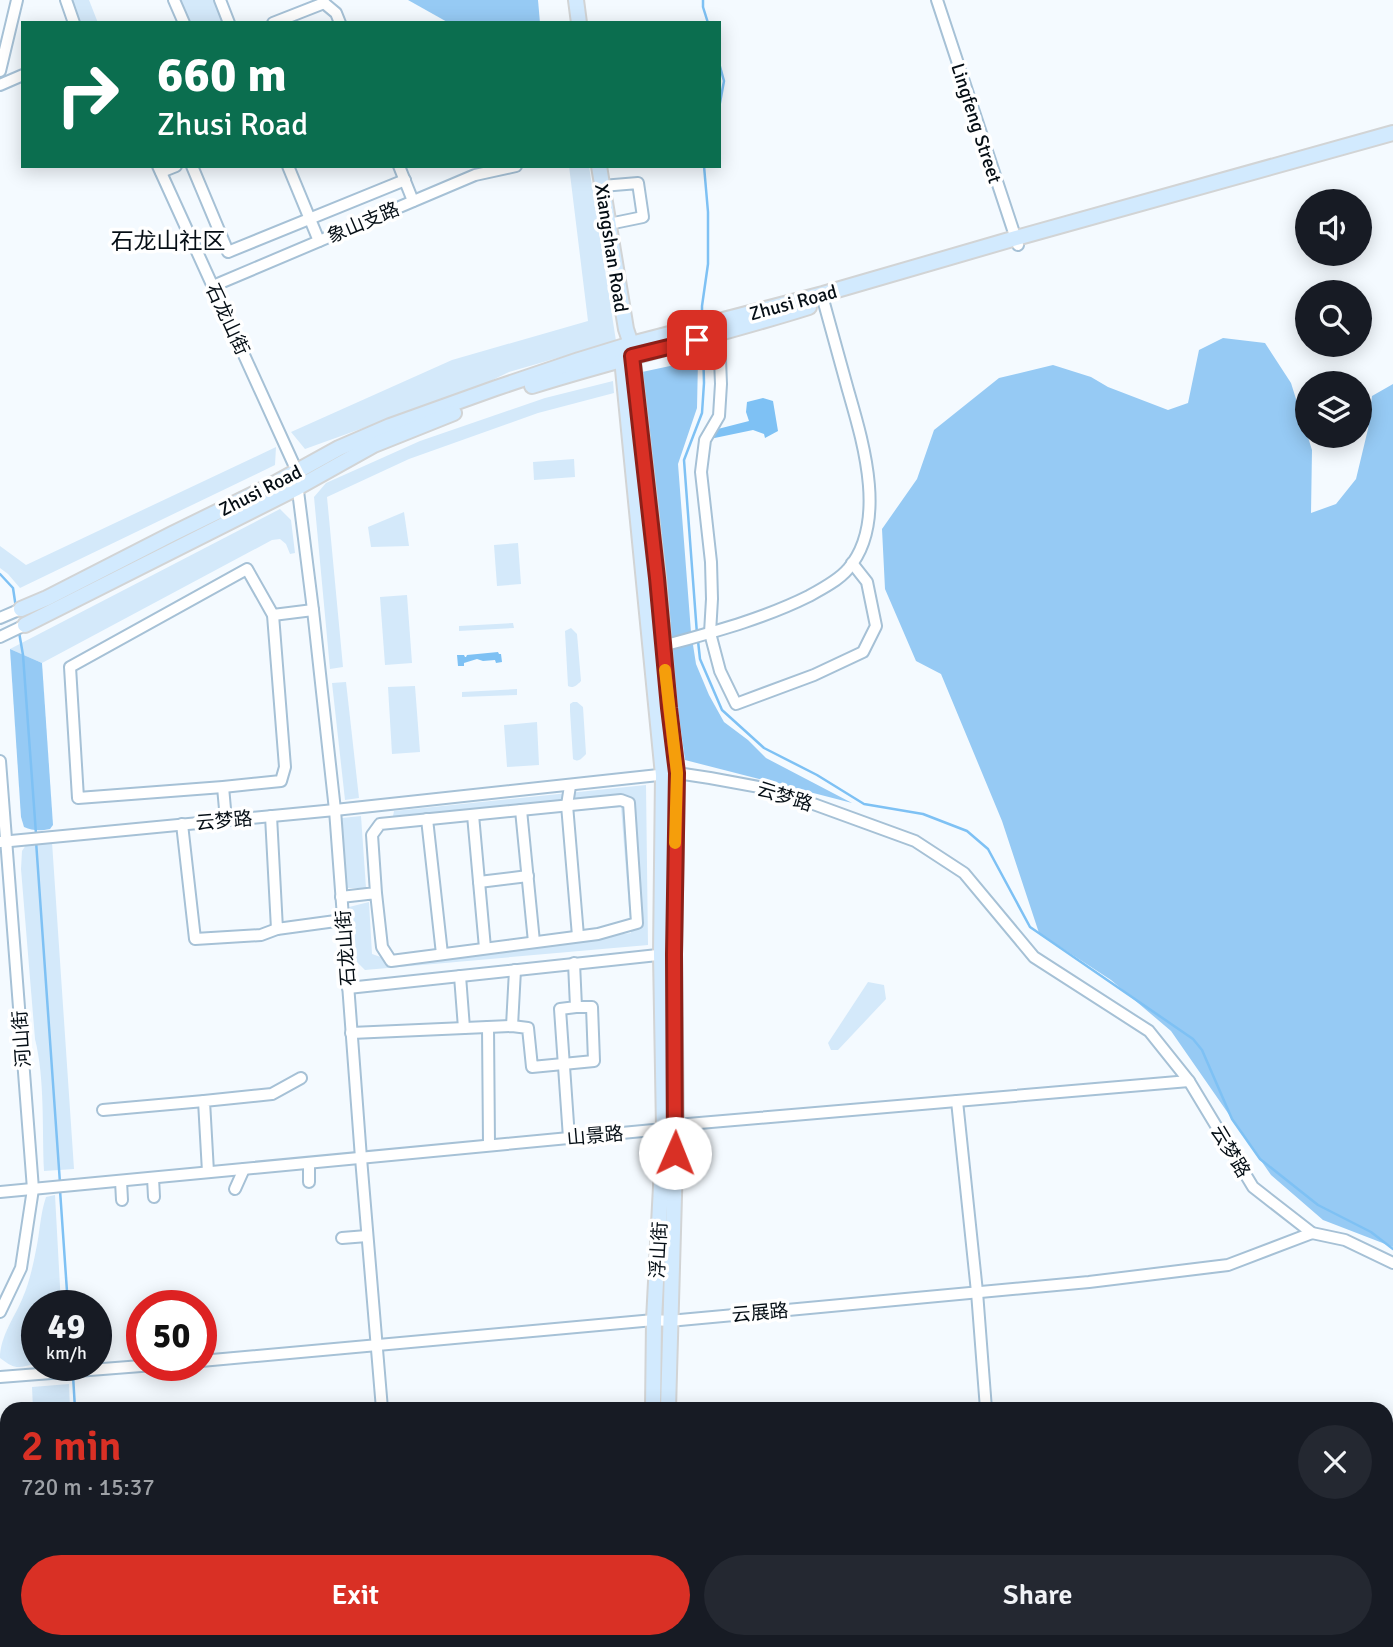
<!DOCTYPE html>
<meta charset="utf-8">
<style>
:root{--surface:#171b24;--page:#242831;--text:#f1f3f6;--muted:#9ea1a6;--accent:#d93025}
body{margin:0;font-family:Signika,"Noto Sans SC",sans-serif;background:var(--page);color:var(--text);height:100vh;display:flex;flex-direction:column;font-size:26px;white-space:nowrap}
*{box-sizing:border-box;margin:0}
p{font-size:23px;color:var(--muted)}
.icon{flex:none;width:38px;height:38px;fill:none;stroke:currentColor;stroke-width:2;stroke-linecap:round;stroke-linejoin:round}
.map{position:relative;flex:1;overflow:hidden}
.panel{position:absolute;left:0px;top:1402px;width:1393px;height:247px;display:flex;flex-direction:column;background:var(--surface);border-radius:21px 21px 0 0;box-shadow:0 4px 18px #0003}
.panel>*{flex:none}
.guide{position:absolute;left:21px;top:21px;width:700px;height:147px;border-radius:0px;box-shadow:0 4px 18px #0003;background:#0b6e4f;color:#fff;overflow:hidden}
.tools{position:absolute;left:1295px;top:189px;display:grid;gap:14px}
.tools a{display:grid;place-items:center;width:77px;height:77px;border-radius:50%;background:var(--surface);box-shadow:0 4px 18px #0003;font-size:35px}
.speed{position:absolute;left:21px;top:1290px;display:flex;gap:14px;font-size:35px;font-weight:700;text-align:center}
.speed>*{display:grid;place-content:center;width:91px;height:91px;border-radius:50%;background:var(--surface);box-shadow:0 4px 18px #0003;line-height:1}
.speed small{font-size:18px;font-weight:400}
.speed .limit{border:10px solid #d22;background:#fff;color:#111}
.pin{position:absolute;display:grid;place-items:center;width:60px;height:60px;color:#fff;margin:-30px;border-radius:14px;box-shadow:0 4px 10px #0006}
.me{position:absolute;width:77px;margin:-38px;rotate:1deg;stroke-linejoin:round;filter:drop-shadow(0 0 5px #0008)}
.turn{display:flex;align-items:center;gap:24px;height:147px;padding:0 21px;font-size:32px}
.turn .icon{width:91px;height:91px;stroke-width:2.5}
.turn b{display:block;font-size:49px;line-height:60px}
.round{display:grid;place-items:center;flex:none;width:74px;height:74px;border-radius:37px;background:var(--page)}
.overview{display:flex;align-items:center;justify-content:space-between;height:119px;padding:0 21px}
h1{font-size:42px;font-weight:600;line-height:52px;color:var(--accent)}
.primary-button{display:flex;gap:14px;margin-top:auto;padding:14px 21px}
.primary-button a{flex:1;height:80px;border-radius:42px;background:var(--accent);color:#fff;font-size:28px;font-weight:600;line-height:80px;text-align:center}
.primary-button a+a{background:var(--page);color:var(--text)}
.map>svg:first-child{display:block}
.green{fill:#d4e9fa}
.forest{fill:#96caf4}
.water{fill:#7ec1f4}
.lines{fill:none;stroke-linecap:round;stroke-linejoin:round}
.stream{stroke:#7ec1f4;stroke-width:2.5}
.canal{stroke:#7ec1f4;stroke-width:9}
.minor-casing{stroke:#a6c1d6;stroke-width:14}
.major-casing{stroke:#d2d4d5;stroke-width:18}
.highway-casing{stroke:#d2d4d5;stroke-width:19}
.minor{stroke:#fff;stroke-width:10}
.major{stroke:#d2eafe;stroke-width:14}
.highway{stroke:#b4dcfd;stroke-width:16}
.route-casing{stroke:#8d1f18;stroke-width:18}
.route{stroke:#d93025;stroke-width:12}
.slow{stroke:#f59e0b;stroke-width:12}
.labels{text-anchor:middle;stroke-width:7;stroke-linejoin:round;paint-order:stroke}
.street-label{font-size:19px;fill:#050e15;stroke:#fff}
.quarter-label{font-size:23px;fill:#050e15;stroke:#fff}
</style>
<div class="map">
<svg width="1393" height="1647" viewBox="0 0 1393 1647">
<rect width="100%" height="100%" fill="#f4faff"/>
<g class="green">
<polygon points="67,0 89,0 98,23 79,23"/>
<polygon points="181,0 216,0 225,23 190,23"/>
<polygon points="569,166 589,166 616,341 509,372 480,386 305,449 291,432 452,360 588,321"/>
<polygon points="613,381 614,393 538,413 409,459 327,497 343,667 330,669 314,497 326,483 420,441 545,398"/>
<polygon points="276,447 275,465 20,588 8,574 0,568 0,546 26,565"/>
<polygon points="574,459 575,477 534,480 533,462"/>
<polygon points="280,509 291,520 295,553 290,554 286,544 280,539 272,540 42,663 10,649"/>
<polygon points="404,512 409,546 371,547 368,527"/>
<polygon points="518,543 521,584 497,586 494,545"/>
<polygon points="407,595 412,663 385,665 380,597"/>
<polygon points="513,623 514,628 459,631 459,626"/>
<path d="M 571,628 L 577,634 L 581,681 C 577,685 573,689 568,686 L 565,631 Z"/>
<polygon points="346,682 359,798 345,800 332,683"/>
<polygon points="415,686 420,752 392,754 388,687"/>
<polygon points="517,689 517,695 462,697 462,692"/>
<path d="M 573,702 L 577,702 L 583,707 L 586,754 C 582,758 579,763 573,759 L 570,711 L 570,704 Z"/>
<polygon points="537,722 539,765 507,767 504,725"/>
<polygon points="646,785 648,945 365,970 354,959 349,907 369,902 372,954 395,962 631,933 621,807 391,827 394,811"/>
<polygon points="361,816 366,888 347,888 342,818"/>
<path d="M 52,842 L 74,1169 L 44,1171 C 42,1129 45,1079 35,1039 L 21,869 L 22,851 L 26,845 Z"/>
<polygon points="868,982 884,985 886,999 838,1050 831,1050 828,1043"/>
<path d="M 55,1195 L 61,1305 L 37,1306 L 37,1364 C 17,1367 17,1371 0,1358 C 0,1336 15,1317 23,1297 C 29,1283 33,1266 36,1250 C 40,1232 40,1215 46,1197 Z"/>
<polygon points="69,1384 70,1409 33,1409 32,1387"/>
<polygon points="7,1446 7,1526 0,1527 0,1447"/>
</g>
<g class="forest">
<polygon points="408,0 538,0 540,23 449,23"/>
<polygon points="1223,338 1265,343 1291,383 1312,450 1311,513 1336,504 1356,479 1368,429 1372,396 1393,384 1393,1247 1323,1220 1271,1175 1171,1031 1111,980 1039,933 1002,821 941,674 916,661 885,589 882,529 917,479 934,430 999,378 1053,365 1091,377 1108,387 1168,410 1188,403 1199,350"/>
<polygon points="698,360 697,408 678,464 691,632 696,664 709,695 724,722 748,740 766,758 852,803 685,760 670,651 642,372"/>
<path d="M 10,649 L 42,663 L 53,825 L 50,829 C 40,831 33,831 24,827 L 21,817 Z"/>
</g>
<g class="water">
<polygon points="763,398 773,401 778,431 765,438 764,434 753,430 705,440 710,431 749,421 746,412 747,402"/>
<polygon points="498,652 499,654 501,654 502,662 496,663 495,660 483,661 477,659 464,663 464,666 458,666 457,655 464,655 465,657 466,657 467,655"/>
<polygon points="818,1642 858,1642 857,1647 819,1647"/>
</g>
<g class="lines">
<g class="stream">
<polyline points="703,0 703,7 708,23"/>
<polyline points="719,63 724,81 719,108"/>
<polyline points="702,320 702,306 708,264 708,212 704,166"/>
<polyline points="0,574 13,588 16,608"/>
<polyline points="19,632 23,655 36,834"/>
<polyline points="697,634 684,460 702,413 704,383 703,344"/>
<polyline points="698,641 700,659 722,710 764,748 817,775 864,804 923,814 967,831 988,849 1030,927 1193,1039 1202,1050 1232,1119 1260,1159 1318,1205 1371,1232 1393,1249"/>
<polyline points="36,841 60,1183"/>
<polyline points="60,1190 68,1306"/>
<polyline points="73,1375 75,1409"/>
</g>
<g class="canal">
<polyline points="1386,1446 1393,1445"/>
<polyline points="0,1552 7,1551"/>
</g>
<defs>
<g id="minor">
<polyline points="66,0 74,23"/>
<polyline points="174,0 184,23"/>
<polyline points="220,0 229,23"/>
<polyline points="937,0 1018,245"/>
<polyline points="324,3 336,13 340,23"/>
<polyline points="273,23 324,3 323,0"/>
<polyline points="0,71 17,0"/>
<polyline points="0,85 23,75"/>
<polyline points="158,166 295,467 313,610 335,810 361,1158 382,1409"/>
<polyline points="192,166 228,252 405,180"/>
<polyline points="288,166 319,241"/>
<polyline points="399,166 413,201"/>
<polyline points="161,172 176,166"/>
<polyline points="602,186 638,183 643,217 609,224"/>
<polyline points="213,286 475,175 516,166"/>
<polyline points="719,334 721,384 719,416 705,440 701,472 711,562 712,599 710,633 720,671 736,704 814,675 863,652 876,626 867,582 852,563"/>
<polygon points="247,569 273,615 285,767 281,781 223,787 78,798 70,667"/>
<polyline points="273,615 313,610"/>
<polyline points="0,618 21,609"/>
<polyline points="0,637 25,625"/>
<path d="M 663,646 C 713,632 763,619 809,596 C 822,589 839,580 848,569 C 888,523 863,442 848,390 C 840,361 832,332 824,303 L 823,294"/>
<polyline points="0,761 33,1189 21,1268 0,1312"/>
<polyline points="570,786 567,805 578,936"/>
<polyline points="223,787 226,820"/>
<polyline points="521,810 534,942"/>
<polyline points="473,815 485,948"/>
<polyline points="271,816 277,929 343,920"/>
<polyline points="427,819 442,954"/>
<polyline points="182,824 195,939 261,935 277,929"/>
<polyline points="0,842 335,810 677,773 710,778 775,790 915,841 964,873 1034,957 1149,1031 1189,1081 1253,1187 1312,1233 1345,1240 1393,1263"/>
<polyline points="479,882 528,876"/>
<polyline points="341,897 376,893 372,835 380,824 621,800 629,803 637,923 598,934 391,961 382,947 376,893"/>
<polyline points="460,976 464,1028"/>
<polyline points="348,988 667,954"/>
<polyline points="512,1026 515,970"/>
<polyline points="488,1027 489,1145"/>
<polyline points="351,1033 512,1026 528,1028 532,1067 594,1061 592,1007 576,1007"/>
<polyline points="957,1101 977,1292 986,1409"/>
<polyline points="103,1110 204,1101"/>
<polyline points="569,1138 560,1009 576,1007 574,963"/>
<polyline points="208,1172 204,1101 272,1094 301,1078"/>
<polyline points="153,1178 154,1197"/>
<polyline points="121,1181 122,1200"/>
<polyline points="309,1182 309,1163"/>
<polyline points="235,1189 244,1169"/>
<polyline points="0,1192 664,1129 676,1125 1189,1081"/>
<polyline points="342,1238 367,1236"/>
<polyline points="201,1361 654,1320 669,1321 1089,1282 1228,1265 1312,1233"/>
<polyline points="0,1377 154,1365"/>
<polyline points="808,1642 808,1647"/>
<polyline points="883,1642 884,1647"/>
<polyline points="1010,1642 1011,1647"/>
<polyline points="1249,1642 1249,1647"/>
</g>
<g id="major">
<polyline points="576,0 579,23"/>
<polyline points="599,166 626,329 631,344 658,578 669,708 677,773 674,954 676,1125 668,1409"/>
<polyline points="622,351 622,359 663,775 661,954 664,1129 654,1320 653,1409"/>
<path d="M 532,386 C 624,357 717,336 809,307"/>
<polyline points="21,609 47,598 172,534 272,485 339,448 390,426 496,388 579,360 631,344 823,294 1016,238 1393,133"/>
<polyline points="25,625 297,488 374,445 454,413"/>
<polyline points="659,1642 659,1647"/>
<polyline points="674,1642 675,1647"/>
</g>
<g id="highway">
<polyline points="1386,1483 1393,1482"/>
<polyline points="1386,1500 1393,1500"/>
<polyline points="0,1601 7,1600"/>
<polyline points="0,1614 7,1613"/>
</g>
</defs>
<use href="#minor" class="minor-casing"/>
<use href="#major" class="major-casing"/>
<use href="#highway" class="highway-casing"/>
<use href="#minor" class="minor"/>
<use href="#major" class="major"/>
<use href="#highway" class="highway"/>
</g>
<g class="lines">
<defs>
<polyline id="route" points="675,1153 674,954 677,773 669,708 657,578 632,356 697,340"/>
</defs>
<use href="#route" class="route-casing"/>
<use href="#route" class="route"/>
<polyline class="slow" points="665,670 677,773 675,843"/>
</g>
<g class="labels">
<g class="street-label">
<text transform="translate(977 123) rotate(72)" y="7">Lingfeng Street</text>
<text transform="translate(363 222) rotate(-23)" y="7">象山支路</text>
<text transform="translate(612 248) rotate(81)" y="7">Xiangshan Road</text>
<text transform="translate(793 302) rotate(-15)" y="7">Zhusi Road</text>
<text transform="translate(228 319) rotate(65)" y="7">石龙山街</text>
<text transform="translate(260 490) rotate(-27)" y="7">Zhusi Road</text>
<text transform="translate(785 796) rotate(17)" y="7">云梦路</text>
<text transform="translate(224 820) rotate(-5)" y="7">云梦路</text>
<text transform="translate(345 948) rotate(-94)" y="7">石龙山街</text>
<text transform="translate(21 1039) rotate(-94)" y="7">河山街</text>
<text transform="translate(595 1135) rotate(-5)" y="7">山景路</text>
<text transform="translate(1231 1151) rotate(59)" y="7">云梦路</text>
<text transform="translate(658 1250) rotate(-87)" y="7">浮山街</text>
<text transform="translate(760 1312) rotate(-5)" y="7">云展路</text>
</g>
<g class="quarter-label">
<text x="168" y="249">石龙山社区</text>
</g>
</g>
</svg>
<div class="tools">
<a><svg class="icon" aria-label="sound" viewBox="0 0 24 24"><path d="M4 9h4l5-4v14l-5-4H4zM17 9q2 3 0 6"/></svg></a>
<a><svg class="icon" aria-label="search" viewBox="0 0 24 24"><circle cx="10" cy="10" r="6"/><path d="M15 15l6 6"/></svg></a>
<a><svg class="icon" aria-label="layers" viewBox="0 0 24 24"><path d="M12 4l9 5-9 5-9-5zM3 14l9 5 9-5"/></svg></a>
</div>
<div class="speed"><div>49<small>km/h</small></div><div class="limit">50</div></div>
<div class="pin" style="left:697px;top:340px;background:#d93025"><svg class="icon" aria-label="arrive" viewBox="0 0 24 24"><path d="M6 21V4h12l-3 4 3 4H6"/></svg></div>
<svg class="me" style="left:675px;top:1153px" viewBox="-20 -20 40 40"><circle r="19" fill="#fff"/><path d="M0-13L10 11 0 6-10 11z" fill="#d93025"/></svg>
<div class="guide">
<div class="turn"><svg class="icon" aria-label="right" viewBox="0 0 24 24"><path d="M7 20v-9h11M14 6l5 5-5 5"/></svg><div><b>660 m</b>Zhusi Road</div></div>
</div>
<section class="panel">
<div class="overview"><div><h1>2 min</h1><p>720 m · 15:37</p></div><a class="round"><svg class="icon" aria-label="close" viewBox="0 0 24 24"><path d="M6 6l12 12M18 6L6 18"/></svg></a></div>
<div class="primary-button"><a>Exit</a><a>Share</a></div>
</section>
</div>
